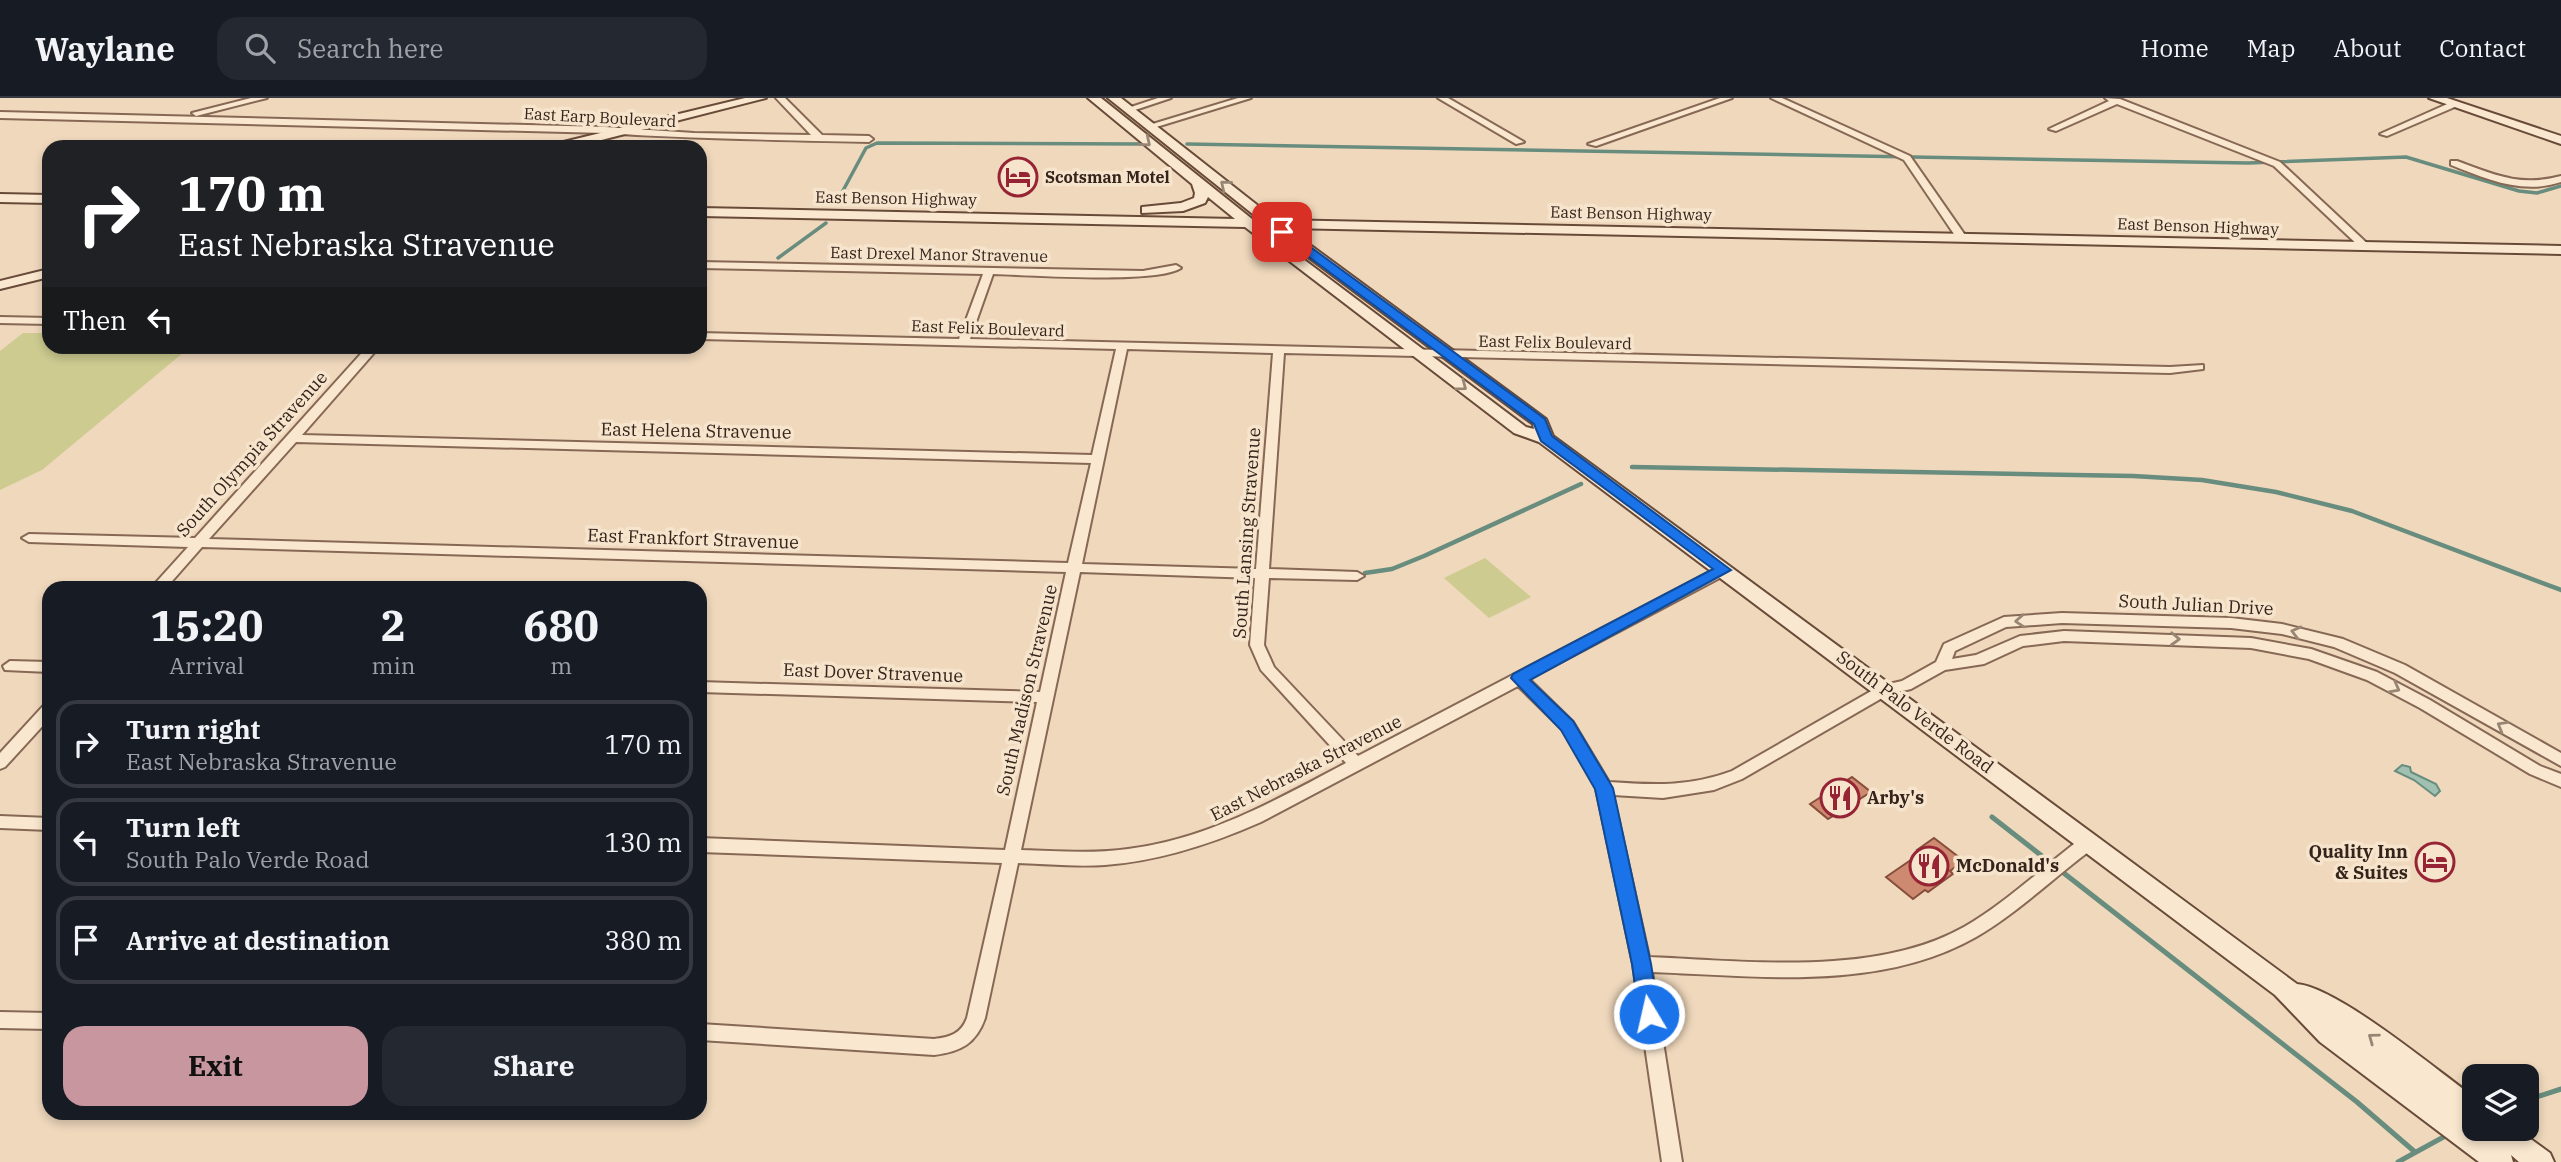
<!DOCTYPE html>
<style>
:root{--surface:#171b24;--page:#242831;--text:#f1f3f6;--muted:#9ea1a6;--line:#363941;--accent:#c8969f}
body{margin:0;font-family:"IBM Plex Serif",serif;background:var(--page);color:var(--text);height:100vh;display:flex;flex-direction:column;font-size:26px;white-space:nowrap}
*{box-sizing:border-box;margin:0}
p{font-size:23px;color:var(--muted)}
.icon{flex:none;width:38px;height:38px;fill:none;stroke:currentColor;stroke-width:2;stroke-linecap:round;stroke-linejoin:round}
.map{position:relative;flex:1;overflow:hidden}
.panel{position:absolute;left:42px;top:483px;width:665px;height:539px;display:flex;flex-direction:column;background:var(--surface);border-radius:21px;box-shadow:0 4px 10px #0003}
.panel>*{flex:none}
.top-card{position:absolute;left:42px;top:42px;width:665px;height:214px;border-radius:21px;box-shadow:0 4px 10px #0003;background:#202124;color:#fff;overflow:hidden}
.buttons{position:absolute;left:2462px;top:966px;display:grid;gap:14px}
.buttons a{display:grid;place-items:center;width:77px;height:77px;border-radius:14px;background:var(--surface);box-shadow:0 4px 10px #0003;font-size:35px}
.pin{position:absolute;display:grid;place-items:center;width:60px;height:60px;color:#fff;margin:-30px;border-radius:14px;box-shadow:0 4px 10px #0006}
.me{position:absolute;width:77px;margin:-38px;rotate:351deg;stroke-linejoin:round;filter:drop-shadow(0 0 5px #0008)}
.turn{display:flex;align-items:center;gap:24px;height:147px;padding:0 21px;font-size:32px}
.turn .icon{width:91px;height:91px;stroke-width:2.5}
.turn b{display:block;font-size:49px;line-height:60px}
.then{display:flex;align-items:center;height:66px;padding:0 21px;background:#0003;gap:14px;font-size:26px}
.eta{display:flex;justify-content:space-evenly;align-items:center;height:119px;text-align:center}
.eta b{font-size:42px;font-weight:800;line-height:49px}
.button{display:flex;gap:14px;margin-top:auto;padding:14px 21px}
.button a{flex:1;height:80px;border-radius:21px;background:var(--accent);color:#111;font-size:28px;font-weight:800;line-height:80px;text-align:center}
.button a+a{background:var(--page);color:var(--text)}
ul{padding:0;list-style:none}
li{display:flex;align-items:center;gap:21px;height:88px;margin:0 14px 10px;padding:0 7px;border:4px solid var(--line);border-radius:21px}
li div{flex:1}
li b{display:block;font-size:26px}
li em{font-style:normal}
header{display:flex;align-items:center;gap:42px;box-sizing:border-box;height:98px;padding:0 35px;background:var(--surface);border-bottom:2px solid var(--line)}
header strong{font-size:33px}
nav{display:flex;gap:38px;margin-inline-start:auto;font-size:24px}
.search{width:490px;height:63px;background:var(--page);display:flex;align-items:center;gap:18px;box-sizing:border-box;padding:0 24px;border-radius:21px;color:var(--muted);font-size:26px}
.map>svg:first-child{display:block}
.green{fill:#cdcb90}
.water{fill:#a0c0b2;stroke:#688d7e;stroke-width:2}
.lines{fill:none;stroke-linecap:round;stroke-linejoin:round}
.stream-far2{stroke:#688d7e;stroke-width:3.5}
.stream-far1{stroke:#688d7e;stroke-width:4.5}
.stream{stroke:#688d7e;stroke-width:5}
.building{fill:#ce8a70;stroke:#864e3a;stroke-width:2}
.street-casing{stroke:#866855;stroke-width:4}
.secondary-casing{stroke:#684a39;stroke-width:4}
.street{fill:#fae7cf;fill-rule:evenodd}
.secondary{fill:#fae7cf;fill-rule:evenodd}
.oneway{stroke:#988675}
.route{fill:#1a73e8;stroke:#114b97;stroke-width:2}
.labels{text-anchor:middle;stroke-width:7;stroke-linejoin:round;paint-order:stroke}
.far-street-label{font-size:16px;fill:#35241b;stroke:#f6e4cc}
.far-poi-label{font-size:16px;font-weight:bold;fill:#35241b;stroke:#f6e4cc;text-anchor:start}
.street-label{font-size:18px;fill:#35241b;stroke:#f6e4cc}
.poi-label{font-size:18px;font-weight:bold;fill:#35241b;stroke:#f6e4cc;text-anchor:start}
</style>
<header>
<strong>Waylane</strong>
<div class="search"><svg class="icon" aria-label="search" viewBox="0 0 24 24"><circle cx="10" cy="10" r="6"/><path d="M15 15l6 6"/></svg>Search here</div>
<nav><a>Home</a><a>Map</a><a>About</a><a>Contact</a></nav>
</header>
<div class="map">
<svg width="2561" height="1064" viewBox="0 0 2561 1064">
<rect width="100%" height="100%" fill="#efd8bc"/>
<g class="green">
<polygon points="23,235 49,235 49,248 190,249 42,372 0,392 0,253"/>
<polygon points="1485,460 1531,499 1489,520 1444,480"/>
</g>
<polygon class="water" points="2402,667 2410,669 2411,674 2436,686 2440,693 2435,698 2414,682 2395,673"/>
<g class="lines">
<g class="stream-far2">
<polyline points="1187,46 2248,65 2406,59 2519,93 2537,95 2561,88"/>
<polyline points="839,100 866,50 877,45 1143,46"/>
<polyline points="778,160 826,125"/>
</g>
<g class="stream-far1">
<polyline points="1632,369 2133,378 2202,382 2276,394 2352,413 2561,492"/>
<polyline points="1365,475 1392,471 1424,458 1581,386"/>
</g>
<g class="stream">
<polyline points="1992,719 2357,1004 2415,1054"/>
<polyline points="2527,1002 2561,991"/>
<polyline points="2398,1064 2449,1036"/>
</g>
</g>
<g class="building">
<polygon points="1852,679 1871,694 1828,721 1810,706"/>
<polygon points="1934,740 1964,763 1950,773 1953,776 1928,794 1925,792 1913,801 1886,779 1921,755 1917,752"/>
</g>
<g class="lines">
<defs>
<g id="street">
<polygon points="251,0 267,0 196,18 192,15"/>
<path d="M 776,0 L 785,0 L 822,37 L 869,38 L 873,41 L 869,44 C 781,42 693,41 605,35 L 0,20 L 0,14 L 605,29 L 694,35 L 811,37 Z"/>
<polygon points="1158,0 1171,0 1129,14 1125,11"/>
<polygon points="1238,0 1251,0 1153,30 1146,28"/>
<polygon points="1438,0 1448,0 1524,44 1516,46"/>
<polygon points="1720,0 1732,0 1596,48 1588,46"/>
<polygon points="1771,0 1782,0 1910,58 1967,140 1966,142 1958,142 1904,62"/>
<polygon points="2105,0 2120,1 2280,64 2371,149 2362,151 2274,68 2117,6 2056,33 2049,31 2109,3"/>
<polygon points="2454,3 2458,6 2457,8 2387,38 2380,36"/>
<path d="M 2451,63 L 2457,63 C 2495,77 2520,89 2561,78 L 2561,84 C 2522,97 2487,81 2451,67 Z"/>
<path d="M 700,164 L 1143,173 L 1176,167 L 1181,170 C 1157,186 1029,177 993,176 L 970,241 L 2170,269 L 2203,267 L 2203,271 L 2170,275 L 1284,255 L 1269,471 L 1357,474 L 1364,478 L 1357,482 L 1269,480 L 1264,547 L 1274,569 L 1358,658 L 1719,469 L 1729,469 L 1731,472 L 1729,475 L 1529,581 L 1573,624 L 1609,684 C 1654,687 1689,689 1732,673 L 1880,588 L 1902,583 L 1936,564 L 1944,546 L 2004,519 L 2062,515 L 2231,520 L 2282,526 L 2343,541 L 2405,567 L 2561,655 L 2561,668 L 2395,575 L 2334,549 L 2282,536 L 2231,530 L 2062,525 L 2006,529 L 1955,553 L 1952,561 L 1976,557 L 2020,538 L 2064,533 L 2251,540 L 2311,551 L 2377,574 L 2430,602 L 2540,668 L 2561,676 L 2561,689 L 2530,676 L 2420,610 L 2367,582 L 2309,561 L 2251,550 L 2064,543 L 2023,548 L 1984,566 L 1945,572 L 1911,591 L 1889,596 L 1742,681 L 1714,692 L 1663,700 L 1613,697 L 1649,859 C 1748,863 1875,879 1964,829 C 2007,804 2043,769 2083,739 L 2089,738 L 2095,739 L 2097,744 L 2095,749 C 2055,778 2019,814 1976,839 C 1880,894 1757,878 1652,874 L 1682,1064 L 1662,1064 L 1633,866 L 1596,690 L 1563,632 L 1518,588 L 1261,724 C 1211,746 1159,763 1105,767 C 1076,769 1047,766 1018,765 L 985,920 C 976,946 960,954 934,957 L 700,942 L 700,926 L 934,941 C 950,939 961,936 967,920 L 1002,765 L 700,754 L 700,740 L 1005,752 L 1037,604 L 700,594 L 700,584 L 1040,594 L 1066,474 L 202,449 L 166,490 L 151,490 L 188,449 L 29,444 L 22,440 L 29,436 L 195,440 L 368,248 L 380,248 L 302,337 L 1092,357 L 1116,251 L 700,241 L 700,235 L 959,241 L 983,176 L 700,170 ZM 1127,251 L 1273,255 L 1256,471 L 1082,466 ZM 296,344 L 1091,365 L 1068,465 L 209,441 ZM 1080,474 L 1255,480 L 1250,547 L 1261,572 L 1346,665 C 1276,702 1208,741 1128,751 C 1092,756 1056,753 1021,752 Z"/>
<polygon points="0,219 49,220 49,226 0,225"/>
<polygon points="10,563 49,564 49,574 5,572 3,568"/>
<polygon points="49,606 49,621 5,669 0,671 0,655 44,607"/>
<polygon points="0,718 49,720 49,732 0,730"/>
<polygon points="0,914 49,915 49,931 0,930"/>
</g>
<g id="secondary">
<polygon points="745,0 766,0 574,49 553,49 555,46"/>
<path d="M 1088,0 L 1101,0 L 1252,121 L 1259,121 L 1108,0 L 1121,0 L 1276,122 L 2561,148 L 2561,156 L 1287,130 L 1546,321 L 1553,338 L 2297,886 C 2337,889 2438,973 2474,999 L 2474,1026 L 2467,1023 L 2486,1037 L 2483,1031 L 2517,1031 L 2550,1055 L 2554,1064 L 2519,1064 L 2511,1057 L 2513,1064 L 2479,1064 L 2320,944 L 2275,897 L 1539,344 L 1514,335 L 1245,129 L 700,118 L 700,110 L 1235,121 L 1208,99 L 1205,105 L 1183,113 L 1142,115 L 1142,109 L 1181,105 L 1194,100 L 1195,95 L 1192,86 ZM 1262,130 L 1269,130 L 1533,326 L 1534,331 L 1526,329 Z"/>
<polygon points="2429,0 2447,0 2561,38 2561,46"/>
<polygon points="0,96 49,97 49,105 0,104"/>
<polygon points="49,171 49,179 0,191 0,183"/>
</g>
</defs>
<use href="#street" class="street-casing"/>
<use href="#secondary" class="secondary-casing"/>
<use href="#street" class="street"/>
<use href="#secondary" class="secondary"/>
</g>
<defs><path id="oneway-chevron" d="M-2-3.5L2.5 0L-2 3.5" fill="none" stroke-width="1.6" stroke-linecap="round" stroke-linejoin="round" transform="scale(1.75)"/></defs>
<g class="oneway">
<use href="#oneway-chevron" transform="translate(1146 44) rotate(40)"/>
<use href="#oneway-chevron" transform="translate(1225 87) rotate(-141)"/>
<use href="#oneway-chevron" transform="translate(1462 288) rotate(37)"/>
<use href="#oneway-chevron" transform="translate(2020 523) rotate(176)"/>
<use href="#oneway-chevron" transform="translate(2296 534) rotate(-166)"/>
<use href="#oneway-chevron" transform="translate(2175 541) rotate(2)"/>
<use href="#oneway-chevron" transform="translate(2395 590) rotate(28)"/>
<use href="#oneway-chevron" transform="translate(2502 628) rotate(-150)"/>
<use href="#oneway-chevron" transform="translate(2373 940) rotate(-144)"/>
</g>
<polygon class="route" points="1278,131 1286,131 1545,321 1552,338 1731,472 1530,582 1573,623 1613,690 1651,866 1659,916 1656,922 1649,925 1642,922 1639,916 1632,866 1595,691 1561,632 1511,580 1513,576 1713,471 1541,343 1534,326 1278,136"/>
<defs>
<symbol id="hotel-ring" viewBox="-11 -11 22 22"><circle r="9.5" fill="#f6e4cc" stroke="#972435" stroke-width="1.5"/><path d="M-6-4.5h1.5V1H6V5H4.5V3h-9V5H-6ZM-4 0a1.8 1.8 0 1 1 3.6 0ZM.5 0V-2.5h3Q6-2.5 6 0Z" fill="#972435"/></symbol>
<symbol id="restaurant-ring" viewBox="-11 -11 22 22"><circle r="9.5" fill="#f6e4cc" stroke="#972435" stroke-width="1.5"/><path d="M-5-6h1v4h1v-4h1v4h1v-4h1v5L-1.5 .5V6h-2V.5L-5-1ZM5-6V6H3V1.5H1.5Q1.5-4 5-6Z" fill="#972435"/></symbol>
</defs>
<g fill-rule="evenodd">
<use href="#hotel-ring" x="996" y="57" width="44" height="44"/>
<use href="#restaurant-ring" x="1818" y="678" width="44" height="44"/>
<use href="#hotel-ring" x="2413" y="742" width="44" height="44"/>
<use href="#restaurant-ring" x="1907" y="746" width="44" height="44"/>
</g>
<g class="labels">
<g class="far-street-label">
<text transform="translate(600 19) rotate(3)" y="6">East Earp Boulevard</text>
<text transform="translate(896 100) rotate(1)" y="6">East Benson Highway</text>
<text transform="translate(1631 115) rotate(1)" y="6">East Benson Highway</text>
<text transform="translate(2198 128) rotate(2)" y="6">East Benson Highway</text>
<text transform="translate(939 156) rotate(1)" y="6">East Drexel Manor Stravenue</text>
<text transform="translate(988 230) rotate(2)" y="6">East Felix Boulevard</text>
<text transform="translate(1555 244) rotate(1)" y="6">East Felix Boulevard</text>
</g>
<g class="far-poi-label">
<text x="1045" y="85">Scotsman Motel</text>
</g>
<g class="street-label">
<text transform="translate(696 333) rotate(1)" y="6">East Helena Stravenue</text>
<text transform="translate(252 356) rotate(-48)" y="6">South Olympia Stravenue</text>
<text transform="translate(1247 435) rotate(-86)" y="6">South Lansing Stravenue</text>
<text transform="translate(693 441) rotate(2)" y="6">East Frankfort Stravenue</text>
<text transform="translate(2196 507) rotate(3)" y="6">South Julian Drive</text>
<text transform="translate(873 575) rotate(2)" y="6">East Dover Stravenue</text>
<text transform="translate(1027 592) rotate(-77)" y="6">South Madison Stravenue</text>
<text transform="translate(1915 614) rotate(37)" y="6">South Palo Verde Road</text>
<text transform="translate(1306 670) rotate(-27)" y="6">East Nebraska Stravenue</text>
</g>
<g class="poi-label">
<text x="1867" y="706">Arby's</text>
<text x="2408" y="760" text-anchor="end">Quality Inn<tspan x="2408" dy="21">&amp; Suites</tspan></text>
<text x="1956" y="774">McDonald's</text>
</g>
</g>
</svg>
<div class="buttons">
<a><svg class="icon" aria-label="layers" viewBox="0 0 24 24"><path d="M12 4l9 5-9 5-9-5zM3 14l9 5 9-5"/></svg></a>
</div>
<div class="pin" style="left:1282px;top:134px;background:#d93025"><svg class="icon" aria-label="arrive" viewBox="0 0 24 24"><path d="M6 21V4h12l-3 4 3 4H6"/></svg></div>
<svg class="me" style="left:1649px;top:916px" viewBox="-20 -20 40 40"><circle r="17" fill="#1a73e8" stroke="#fff" stroke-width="3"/><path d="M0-11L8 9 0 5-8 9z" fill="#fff"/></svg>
<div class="top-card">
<div class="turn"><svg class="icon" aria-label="right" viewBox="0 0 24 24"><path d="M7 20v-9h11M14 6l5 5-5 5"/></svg><div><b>170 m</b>East Nebraska Stravenue</div></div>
<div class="then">Then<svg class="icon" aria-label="left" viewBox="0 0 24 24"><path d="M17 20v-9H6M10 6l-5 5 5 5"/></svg></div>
</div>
<section class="panel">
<div class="eta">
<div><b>15:20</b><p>Arrival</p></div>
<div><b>2</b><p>min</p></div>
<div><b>680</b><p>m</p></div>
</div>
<ul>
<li><svg class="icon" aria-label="right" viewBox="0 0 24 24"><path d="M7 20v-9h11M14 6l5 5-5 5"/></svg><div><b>Turn right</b><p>East Nebraska Stravenue</p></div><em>170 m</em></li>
<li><svg class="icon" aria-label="left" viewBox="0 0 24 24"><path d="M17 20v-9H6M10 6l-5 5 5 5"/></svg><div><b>Turn left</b><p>South Palo Verde Road</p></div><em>130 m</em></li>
<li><svg class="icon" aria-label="arrive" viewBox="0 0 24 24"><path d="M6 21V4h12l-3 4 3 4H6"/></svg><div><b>Arrive at destination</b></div><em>380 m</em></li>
</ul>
<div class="button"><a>Exit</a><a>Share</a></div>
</section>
</div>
